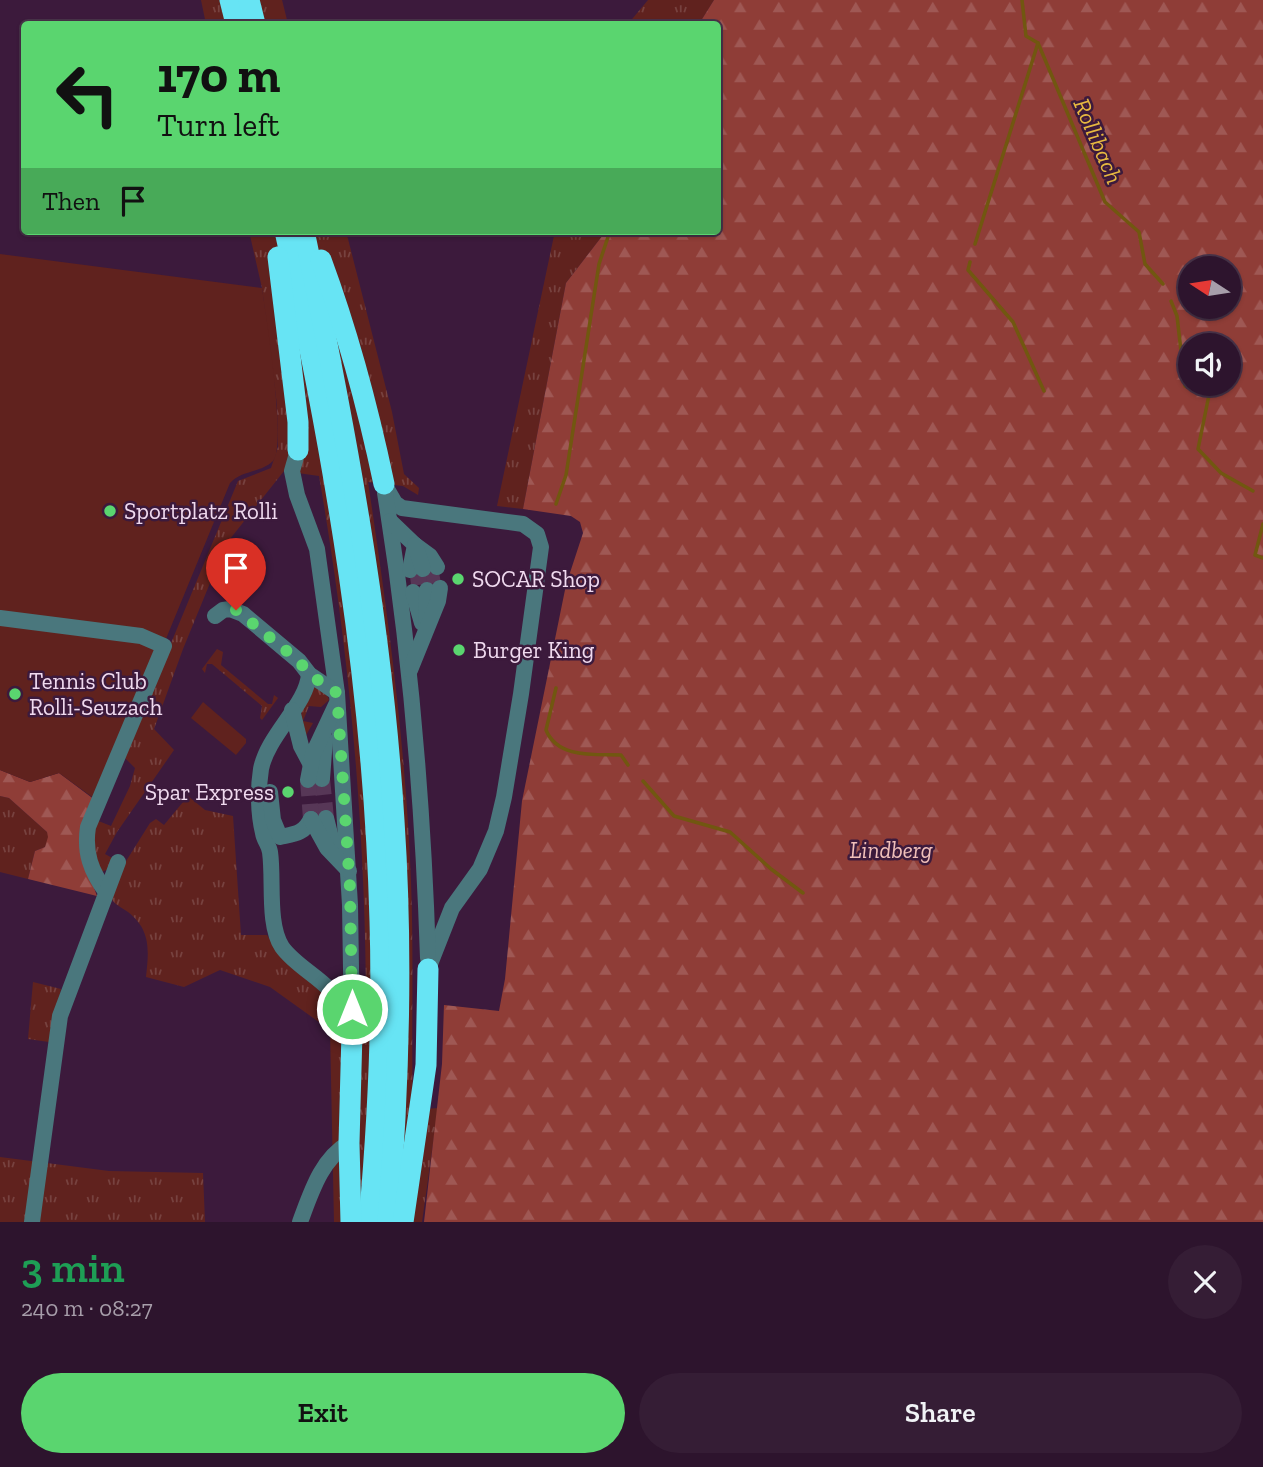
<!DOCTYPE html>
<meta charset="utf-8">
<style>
:root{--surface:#2d142d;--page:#351d35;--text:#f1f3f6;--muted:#a79eaa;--line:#483349;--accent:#5ad56f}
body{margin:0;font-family:"Zilla Slab",serif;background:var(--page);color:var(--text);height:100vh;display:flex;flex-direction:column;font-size:26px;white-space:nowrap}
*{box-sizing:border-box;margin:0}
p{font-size:23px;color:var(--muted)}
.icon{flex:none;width:38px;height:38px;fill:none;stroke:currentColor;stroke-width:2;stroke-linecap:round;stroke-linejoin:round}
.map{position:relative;height:1222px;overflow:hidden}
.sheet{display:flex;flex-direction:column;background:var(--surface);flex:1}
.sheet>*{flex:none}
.guide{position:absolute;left:21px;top:21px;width:700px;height:214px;border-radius:7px;box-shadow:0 2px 5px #0004,0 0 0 2px var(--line);background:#5ad56f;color:#111;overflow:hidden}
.needle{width:46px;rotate:282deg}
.controls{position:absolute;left:1178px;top:256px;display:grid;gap:14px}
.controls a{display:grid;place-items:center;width:63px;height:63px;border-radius:50%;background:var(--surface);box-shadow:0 2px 5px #0004,0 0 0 2px var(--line);font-size:35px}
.pin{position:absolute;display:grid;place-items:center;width:60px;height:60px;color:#fff;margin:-72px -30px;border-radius:50% 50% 50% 0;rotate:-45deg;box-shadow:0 0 7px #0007}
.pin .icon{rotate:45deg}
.me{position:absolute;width:77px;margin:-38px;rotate:0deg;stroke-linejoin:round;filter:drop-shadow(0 0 5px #0008)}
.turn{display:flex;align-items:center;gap:24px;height:147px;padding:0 21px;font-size:32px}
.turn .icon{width:91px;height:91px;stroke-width:2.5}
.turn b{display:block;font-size:49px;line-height:60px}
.then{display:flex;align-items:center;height:66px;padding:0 21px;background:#0003;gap:14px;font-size:26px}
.round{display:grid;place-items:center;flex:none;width:74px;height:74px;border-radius:37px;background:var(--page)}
.overview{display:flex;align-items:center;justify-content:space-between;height:119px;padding:0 21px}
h1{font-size:42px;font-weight:600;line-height:52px;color:#1e9e55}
.button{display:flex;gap:14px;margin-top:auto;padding:14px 21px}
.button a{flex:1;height:80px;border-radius:42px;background:var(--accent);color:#111;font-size:28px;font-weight:600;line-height:80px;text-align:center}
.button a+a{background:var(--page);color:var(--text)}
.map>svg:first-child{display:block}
.grass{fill:url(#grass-tufts)}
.forest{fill:url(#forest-firs);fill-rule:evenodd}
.park{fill:#60221e}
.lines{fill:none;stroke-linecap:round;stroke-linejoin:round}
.stream{stroke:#715710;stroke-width:3.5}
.minor-tunnel{stroke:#573757;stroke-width:16;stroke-dasharray:16 8;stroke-linecap:butt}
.minor{stroke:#4a777d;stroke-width:16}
.highway{stroke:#67e4f4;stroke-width:21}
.route{stroke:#5ad56f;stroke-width:12;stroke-dasharray:0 21.6}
.poi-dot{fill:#5ad56f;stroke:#3c1a3c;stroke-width:2.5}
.labels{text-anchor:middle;stroke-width:5;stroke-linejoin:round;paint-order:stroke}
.poi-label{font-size:23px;fill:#f0daef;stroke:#3c1a3c;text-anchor:start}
.park-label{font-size:23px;font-style:italic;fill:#f1c0ba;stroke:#3c1a3c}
.water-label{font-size:24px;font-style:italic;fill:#e7b840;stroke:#3c1a3c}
</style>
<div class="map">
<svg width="1263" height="1222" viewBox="0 0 1263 1222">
<defs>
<pattern id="grass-tufts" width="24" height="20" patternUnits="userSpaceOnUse" patternTransform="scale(1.75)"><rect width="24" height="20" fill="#60221e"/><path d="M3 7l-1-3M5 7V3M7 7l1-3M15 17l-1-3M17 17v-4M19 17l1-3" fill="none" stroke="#77423f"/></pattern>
<pattern id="forest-firs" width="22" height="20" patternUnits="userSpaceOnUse" patternTransform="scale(1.75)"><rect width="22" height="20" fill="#8f3d37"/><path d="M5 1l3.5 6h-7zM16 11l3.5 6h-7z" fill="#9f5854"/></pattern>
</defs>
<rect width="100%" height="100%" fill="#3c1a3c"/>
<g class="grass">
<polygon points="201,0 282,0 288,24 206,24"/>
<polygon points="648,0 714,0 699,24 628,24"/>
<path d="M 249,231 L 346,231 L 392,412 L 404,474 L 419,488 L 418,495 L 403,486 L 368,482 C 388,615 406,748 411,882 C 414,958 411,1034 413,1110 L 438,1108 L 422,1222 L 334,1222 L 330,1030 L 270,987 L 220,970 L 184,987 L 146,977 C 149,950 151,930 128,912 C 121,907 115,905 111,898 L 123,866 L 150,823 L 156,819 L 164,825 L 188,796 L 205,810 L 233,816 L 241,935 L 267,935 L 275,948 L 330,999 L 346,1031 L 366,1032 C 367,845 351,660 319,476 L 284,471 L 226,544 L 183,649 L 154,729 L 174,750 L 117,832 L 105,854 L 114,859 L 109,869 L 101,872 L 90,851 L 96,820 L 111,826 L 130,786 L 135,768 L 124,757 L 238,481 L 271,468 L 278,447 L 277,405 L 262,288 Z"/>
<polygon points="555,231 606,231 566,283 523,509 497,506"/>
<polygon points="217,649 223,652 221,665 268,704 272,704 274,695 278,698 262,720 260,718 262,706 212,664 207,664 205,673 202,669"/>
<path d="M 317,685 L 328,697 L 329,700 L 321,707 L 309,706 L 303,721 L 313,723 L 305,737 C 297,717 302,705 313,687 Z"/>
<polygon points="0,796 9,798 47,832 49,837 45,847 35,851 28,879 0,872"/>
<polygon points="33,982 61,989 49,1042 28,1039"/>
<polygon points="0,1157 109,1171 203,1173 205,1222 0,1222"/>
</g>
<g class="forest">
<path d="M 714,0 L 1263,0 L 1263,1222 L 424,1222 L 442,1064 L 444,1005 L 499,1011 L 505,979 L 522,801 L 566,585 L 583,533 L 580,522 L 571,516 L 523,509 L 566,283 L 606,231 L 718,231 L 718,24 L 699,24 ZM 1190,268 L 1228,268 L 1228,306 L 1190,306 ZM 1190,345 L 1228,345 L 1228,383 L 1190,383 Z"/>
<polygon points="0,770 30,782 59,773 95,800 84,861 97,896 28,879 35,851 45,847 48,837 47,832 9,798 0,796"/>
</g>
<g class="park">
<path d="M 0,254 L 262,288 C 266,316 287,444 273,461 C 261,473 241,470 230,483 L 99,802 L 59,773 L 30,782 L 0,770 Z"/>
<polygon points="203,702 246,739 246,743 236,755 191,718"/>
</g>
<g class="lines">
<g class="stream">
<polyline points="1022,0 1026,36 1038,43 1105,202 1139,232 1145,264 1163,284"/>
<polyline points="975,244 1038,43"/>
<polyline points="970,262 968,270 1013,322 1044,391"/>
<polyline points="1171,301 1177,316 1185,386 1209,395 1198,449 1221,473 1253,491"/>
<polyline points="556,504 566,475 599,264 610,231"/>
<polyline points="1263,524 1255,555 1263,558"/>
<path d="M 556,688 L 546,730 C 558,759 595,754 621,755 L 628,765"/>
<polyline points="643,781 674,816 730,832 771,869 803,893"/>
</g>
<g class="minor-tunnel">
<polyline points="430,568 434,589"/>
<polyline points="417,569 420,591"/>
<polyline points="322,779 326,818"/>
<polyline points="308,780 311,819"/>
</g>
<g class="minor">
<polyline points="298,450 292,471 297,495 317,549 337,693 350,905 352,1032"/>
<polyline points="384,484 395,503 402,508 523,524 537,534 541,547 521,694 504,797 496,831 480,869 452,908 428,969"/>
<path d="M 385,493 C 410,647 423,802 428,958"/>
<polyline points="390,521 415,545 410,570"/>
<polyline points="415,545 430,556 437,567"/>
<polyline points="415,545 423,569"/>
<polyline points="413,592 422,623"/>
<polyline points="215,616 223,610 230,609 243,614 299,661 309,674 337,693"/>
<path d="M 0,618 L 141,636 L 164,646 L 88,827 C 84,853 91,871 106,892"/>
<polyline points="426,622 427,590"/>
<polyline points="410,670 438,601 440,588"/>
<path d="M 309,674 C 307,705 268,734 261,769 C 258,788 258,813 263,833 C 264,840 269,845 270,852 C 274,880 267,924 282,947 C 294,964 316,975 330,990 C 339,1000 343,1011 348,1023"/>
<polyline points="292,710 301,746 310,763"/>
<polyline points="322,779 325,739"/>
<polyline points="308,780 313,754 336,705"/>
<path d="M 270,792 L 273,820 L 280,837 C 294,834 304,834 311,819"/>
<polyline points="326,818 333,846"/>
<polyline points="311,819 327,848 349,871"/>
<polyline points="32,1222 60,1016 118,862"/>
<path d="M 300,1222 C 311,1193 321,1159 349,1143"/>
</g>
<g class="highway">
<polyline points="230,0 236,24"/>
<polyline points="249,0 255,24"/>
<path d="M 285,231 C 335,458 374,688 380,921 C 383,1022 378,1122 369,1222"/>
<path d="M 304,231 C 345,426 382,622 394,821 C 403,955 399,1088 388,1222"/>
<polyline points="278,257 298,422 298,450"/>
<path d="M 321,260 C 348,333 368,408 384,484"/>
<polyline points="351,1222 349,1143 352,1032"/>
<polyline points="403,1222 426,1065 428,969"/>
</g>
</g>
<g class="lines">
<polyline class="route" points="236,610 299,661 309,674 337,693 350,888 352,1009"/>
</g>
<g class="poi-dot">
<circle cx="110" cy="511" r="7"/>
<circle cx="458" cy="579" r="7"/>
<circle cx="459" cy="650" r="7"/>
<circle cx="15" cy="694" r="7"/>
<circle cx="288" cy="792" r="7"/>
</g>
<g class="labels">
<g class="poi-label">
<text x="124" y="519">Sportplatz Rolli</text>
<text x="472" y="587">SOCAR Shop</text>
<text x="473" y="658">Burger King</text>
<text x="29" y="689">Tennis Club<tspan x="29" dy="26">Rolli-Seuzach</tspan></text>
<text x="274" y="800" text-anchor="end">Spar Express</text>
</g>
<g class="park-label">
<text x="891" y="858">Lindberg</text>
</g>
<g class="water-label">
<text transform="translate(1098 141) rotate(67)" y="8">Rollibach</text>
</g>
</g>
</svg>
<div class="controls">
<a><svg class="needle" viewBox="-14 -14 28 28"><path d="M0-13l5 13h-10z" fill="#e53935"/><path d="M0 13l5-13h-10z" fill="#a79eaa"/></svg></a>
<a><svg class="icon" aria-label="sound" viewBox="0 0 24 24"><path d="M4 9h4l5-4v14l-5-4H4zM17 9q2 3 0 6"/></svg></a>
</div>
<div class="pin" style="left:236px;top:610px;background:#d93025"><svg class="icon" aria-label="arrive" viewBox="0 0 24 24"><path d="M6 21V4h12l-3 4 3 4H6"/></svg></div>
<svg class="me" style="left:352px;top:1009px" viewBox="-20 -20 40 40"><circle r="17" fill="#5ad56f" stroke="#fff" stroke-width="3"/><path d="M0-11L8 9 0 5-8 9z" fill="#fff"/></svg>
<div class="guide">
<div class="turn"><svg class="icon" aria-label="left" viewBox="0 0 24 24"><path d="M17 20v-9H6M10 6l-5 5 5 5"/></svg><div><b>170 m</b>Turn left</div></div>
<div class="then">Then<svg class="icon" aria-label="arrive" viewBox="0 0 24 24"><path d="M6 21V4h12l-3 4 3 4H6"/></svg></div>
</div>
</div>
<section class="sheet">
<div class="overview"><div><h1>3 min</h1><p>240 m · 08:27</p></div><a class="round"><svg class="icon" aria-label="close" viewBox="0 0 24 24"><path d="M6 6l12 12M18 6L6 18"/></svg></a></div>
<div class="button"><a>Exit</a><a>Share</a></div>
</section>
